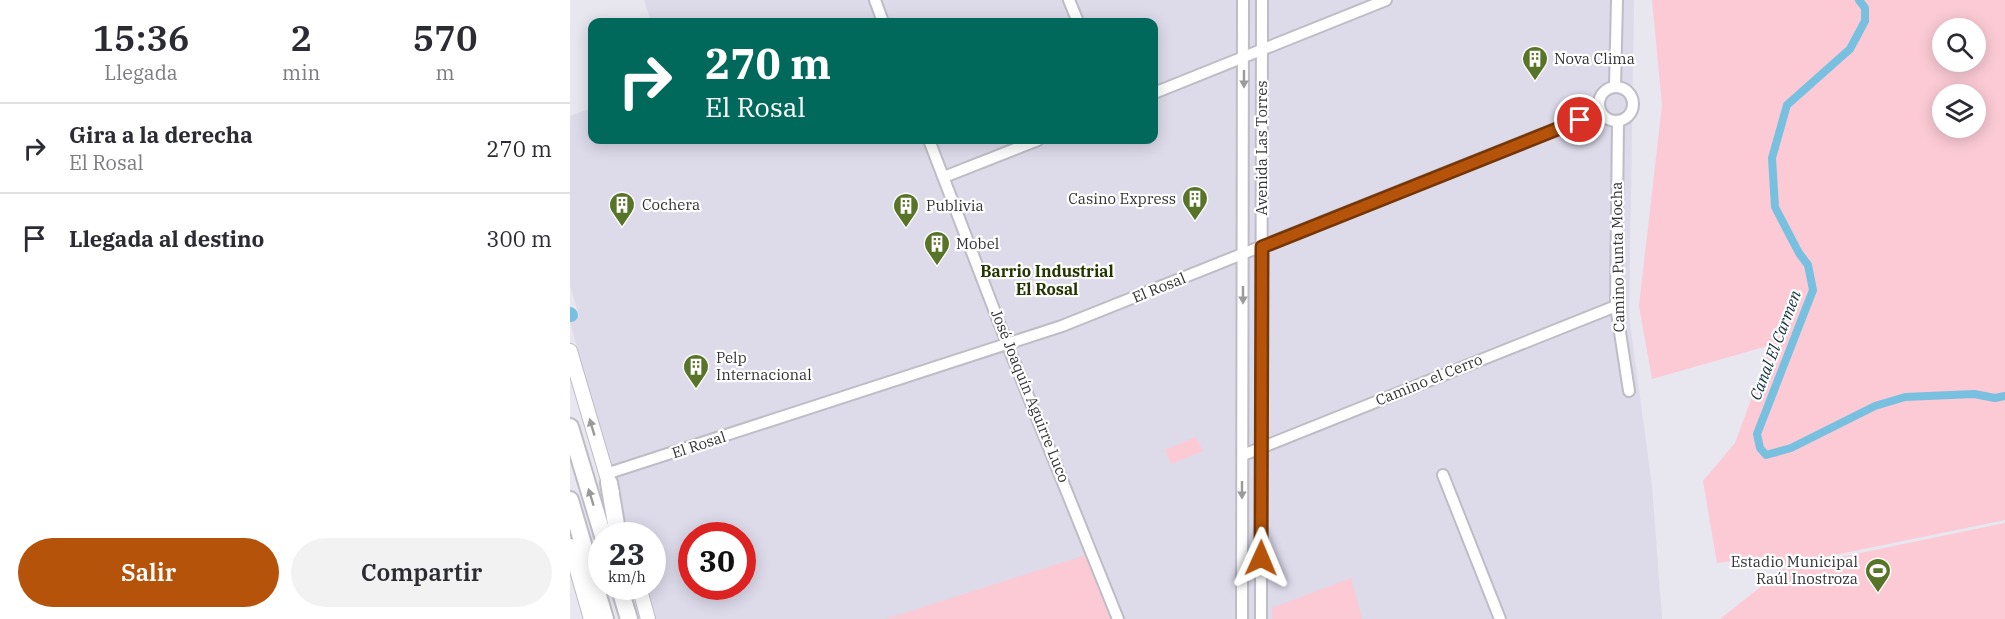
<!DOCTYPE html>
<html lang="es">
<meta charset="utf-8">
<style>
:root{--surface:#fff;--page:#f2f2f3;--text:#2b2b33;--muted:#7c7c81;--line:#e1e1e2;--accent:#b45309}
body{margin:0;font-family:"IBM Plex Serif",serif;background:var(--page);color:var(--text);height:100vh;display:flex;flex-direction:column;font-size:22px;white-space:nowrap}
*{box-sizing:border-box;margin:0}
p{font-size:20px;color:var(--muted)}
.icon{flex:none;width:33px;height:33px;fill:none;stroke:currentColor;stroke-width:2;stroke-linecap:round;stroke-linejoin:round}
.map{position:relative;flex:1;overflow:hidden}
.drawer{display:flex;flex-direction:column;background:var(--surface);width:570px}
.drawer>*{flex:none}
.banner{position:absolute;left:18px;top:18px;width:570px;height:126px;border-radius:12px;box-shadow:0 3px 15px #0003;background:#00695c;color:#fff;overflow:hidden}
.tools{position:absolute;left:1362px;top:18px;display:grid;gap:12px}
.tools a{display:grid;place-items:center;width:54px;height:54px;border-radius:50%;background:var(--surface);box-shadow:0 3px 15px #0003;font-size:30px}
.speed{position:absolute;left:18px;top:522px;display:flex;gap:12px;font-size:30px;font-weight:700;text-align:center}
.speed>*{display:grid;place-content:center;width:78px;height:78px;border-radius:50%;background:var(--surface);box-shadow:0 3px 15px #0003;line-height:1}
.speed small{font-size:15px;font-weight:400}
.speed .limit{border:9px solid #d22;background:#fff;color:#111}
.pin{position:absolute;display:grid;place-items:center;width:51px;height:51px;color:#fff;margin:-26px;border:3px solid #fff;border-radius:50%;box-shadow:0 2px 6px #0007}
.me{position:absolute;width:66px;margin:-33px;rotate:1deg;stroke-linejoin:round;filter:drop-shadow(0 0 4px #0008)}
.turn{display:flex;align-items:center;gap:21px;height:126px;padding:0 18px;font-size:27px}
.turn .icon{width:78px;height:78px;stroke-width:2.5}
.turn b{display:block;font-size:42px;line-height:51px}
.eta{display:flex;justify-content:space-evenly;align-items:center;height:102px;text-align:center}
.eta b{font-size:36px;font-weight:600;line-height:42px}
.primary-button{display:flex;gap:12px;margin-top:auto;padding:12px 18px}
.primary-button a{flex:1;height:69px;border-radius:36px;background:var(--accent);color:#fff;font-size:24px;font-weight:600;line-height:69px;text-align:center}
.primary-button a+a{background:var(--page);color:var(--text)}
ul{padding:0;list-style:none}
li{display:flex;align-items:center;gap:18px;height:90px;padding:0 18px;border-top:2px solid var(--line)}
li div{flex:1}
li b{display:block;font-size:22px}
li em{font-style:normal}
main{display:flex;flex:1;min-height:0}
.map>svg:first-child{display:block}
.built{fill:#dddaea;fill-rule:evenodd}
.green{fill:#fbcad5;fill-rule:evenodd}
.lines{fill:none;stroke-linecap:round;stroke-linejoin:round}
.canal{stroke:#78c0e0;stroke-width:8}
.river{stroke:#78c0e0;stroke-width:14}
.minor-casing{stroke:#bebcc5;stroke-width:14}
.major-casing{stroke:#bebcc5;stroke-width:16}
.highway-casing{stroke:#bebcc5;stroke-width:20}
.minor{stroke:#fff;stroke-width:10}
.major{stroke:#fff;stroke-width:14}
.highway{stroke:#fff;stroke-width:16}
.oneway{fill:#9a9a9b}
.route-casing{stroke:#753606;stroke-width:15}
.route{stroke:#b45309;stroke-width:10}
.labels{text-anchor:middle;stroke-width:4.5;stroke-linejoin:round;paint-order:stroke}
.poi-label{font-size:15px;fill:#343437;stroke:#fff;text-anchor:start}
.street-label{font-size:15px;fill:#343437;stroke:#fff}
.neighbourhood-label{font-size:16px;font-weight:bold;fill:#243600;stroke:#fff}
.water-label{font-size:16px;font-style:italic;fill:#113340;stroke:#fff}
</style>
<main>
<section class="drawer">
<div class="eta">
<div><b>15:36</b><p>Llegada</p></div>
<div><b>2</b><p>min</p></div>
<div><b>570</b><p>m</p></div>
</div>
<ul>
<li><svg class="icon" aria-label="right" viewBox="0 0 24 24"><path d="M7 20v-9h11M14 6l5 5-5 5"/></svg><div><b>Gira a la derecha</b><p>El Rosal</p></div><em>270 m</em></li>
<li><svg class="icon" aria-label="arrive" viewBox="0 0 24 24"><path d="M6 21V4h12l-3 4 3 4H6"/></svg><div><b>Llegada al destino</b></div><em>300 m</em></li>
</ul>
<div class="primary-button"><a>Salir</a><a>Compartir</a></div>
</section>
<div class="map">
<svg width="1435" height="619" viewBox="0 0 1435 619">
<rect width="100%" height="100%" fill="#e8e6ef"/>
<path class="built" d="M 74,0 L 1064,0 L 1059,316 L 1082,486 L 1092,619 L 84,619 L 75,587 L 82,586 L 82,536 L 60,535 L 0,322 L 0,319 L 9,316 L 0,285 L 0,116 L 22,108 L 22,140 L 584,140 L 584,22 L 81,22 ZM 122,536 L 172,536 L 172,586 L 122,586 Z"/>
<g class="green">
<path d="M 1082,0 L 1435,0 L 1435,520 L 1211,566 L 1199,556 L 1147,563 L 1133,481 L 1165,443 L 1201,345 L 1082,379 L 1069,306 L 1092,105 ZM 1406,28 L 1406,62 L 1372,62 L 1372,28 ZM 1372,94 L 1406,94 L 1406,128 L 1372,128 Z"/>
<polygon points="626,437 633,451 601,464 595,450"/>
<polygon points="1435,523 1435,619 1150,619 1213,569"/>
<polygon points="516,555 541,619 316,619"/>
<polygon points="781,578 792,619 702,619 702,608"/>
</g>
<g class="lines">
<polyline class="canal" points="1289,0 1295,8 1295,21 1280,49 1217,105 1202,158 1205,207 1229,253 1238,265 1243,290 1187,434 1190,448 1196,455 1221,448 1305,406 1335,397 1404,394 1425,398 1435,396"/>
<polyline class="river" points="0,314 1,315"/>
<defs>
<g id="minor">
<polyline points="305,0 313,22"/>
<polyline points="499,0 508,22"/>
<polyline points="1045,87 1047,0"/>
<circle cx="1046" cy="104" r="17"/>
<polyline points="584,93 816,0"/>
<polyline points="1048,121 1046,306 1059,391"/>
<polyline points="359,140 438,346 548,619"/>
<polyline points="374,177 468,140"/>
<polyline points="673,455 1046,306"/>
<polyline points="36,474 492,326 1030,111"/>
<polyline points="873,475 930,619"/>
<polyline points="672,619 673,0"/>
<polyline points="691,619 692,0"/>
</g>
<g id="major">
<polyline points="0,351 42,493"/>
<polyline points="0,546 21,619"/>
<polyline points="69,586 78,619"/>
</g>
<g id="highway">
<polyline points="0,427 33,536"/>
<polyline points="39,483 48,536"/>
<polyline points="0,500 35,619"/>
<polyline points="49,586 59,619"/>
</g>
</defs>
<use href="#minor" class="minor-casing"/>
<use href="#major" class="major-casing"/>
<use href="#highway" class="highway-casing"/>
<use href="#minor" class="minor"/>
<use href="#major" class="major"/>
<use href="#highway" class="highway"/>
</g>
<defs><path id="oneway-solid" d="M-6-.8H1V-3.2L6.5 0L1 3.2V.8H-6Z" transform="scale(1.5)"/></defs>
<g class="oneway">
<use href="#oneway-solid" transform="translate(674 79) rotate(90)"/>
<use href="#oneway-solid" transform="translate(673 295) rotate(90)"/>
<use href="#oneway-solid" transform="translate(22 427) rotate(-106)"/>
<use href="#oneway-solid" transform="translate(672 490) rotate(90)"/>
<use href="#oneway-solid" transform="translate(21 497) rotate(-107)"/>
</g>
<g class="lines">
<defs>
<polyline id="route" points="691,558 692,247 1010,120"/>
</defs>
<use href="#route" class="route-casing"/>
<use href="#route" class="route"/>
</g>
<defs>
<symbol id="building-pin" viewBox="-11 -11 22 30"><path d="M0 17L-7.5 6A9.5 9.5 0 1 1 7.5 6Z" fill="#587428" stroke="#fff"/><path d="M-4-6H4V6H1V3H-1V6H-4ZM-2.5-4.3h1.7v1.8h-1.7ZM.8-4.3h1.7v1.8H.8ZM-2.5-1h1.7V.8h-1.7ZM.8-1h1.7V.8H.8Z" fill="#fff"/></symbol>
<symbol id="stadium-pin" viewBox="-11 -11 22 30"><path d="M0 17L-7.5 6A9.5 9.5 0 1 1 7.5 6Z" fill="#587428" stroke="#fff"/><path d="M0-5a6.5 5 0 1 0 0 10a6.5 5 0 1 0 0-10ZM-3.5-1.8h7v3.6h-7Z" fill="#fff"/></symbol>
</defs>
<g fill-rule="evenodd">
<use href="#building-pin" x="950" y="44" width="30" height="40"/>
<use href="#building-pin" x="610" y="184" width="30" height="40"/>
<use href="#building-pin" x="37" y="190" width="30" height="40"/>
<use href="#building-pin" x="321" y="191" width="30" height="40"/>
<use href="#building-pin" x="352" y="229" width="30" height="40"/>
<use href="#building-pin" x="111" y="352" width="30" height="40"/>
<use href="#stadium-pin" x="1293" y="556" width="30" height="40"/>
</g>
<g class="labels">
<g class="poi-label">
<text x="984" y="64">Nova Clima</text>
<text x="606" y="204" text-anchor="end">Casino Express</text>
<text x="72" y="210">Cochera</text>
<text x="356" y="211">Publivia</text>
<text x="386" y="249">Mobel</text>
<text x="146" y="363">Pelp<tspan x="146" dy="17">Internacional</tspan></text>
<text x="1288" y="567" text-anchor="end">Estadio Municipal<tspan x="1288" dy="17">Raúl Inostroza</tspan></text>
</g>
<g class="street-label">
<text transform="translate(692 148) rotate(-90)" y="5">Avenida Las Torres</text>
<text transform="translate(1048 257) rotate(-91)" y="5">Camino Punta Mocha</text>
<text transform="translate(589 288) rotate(-22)" y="5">El Rosal</text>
<text transform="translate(859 380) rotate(-22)" y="5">Camino el Cerro</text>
<text transform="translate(460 396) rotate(68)" y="5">José Joaquín Aguirre Luco</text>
<text transform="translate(129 445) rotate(-18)" y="5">El Rosal</text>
</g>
<g class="neighbourhood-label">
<text x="477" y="277">Barrio Industrial<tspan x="477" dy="18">El Rosal</tspan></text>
</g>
<g class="water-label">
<text transform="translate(1205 345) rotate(-69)" y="6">Canal El Carmen</text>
</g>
</g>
</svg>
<div class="tools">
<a><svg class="icon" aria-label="search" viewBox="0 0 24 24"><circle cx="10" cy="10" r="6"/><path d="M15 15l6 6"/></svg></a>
<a><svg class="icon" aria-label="layers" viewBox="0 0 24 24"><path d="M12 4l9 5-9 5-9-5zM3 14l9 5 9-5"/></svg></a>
</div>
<div class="speed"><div>23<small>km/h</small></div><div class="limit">30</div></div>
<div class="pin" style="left:1010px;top:120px;background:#d93025"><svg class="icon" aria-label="arrive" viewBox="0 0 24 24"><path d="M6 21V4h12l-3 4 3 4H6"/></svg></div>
<svg class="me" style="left:691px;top:558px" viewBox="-20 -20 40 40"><path d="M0-17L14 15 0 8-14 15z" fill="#b45309" stroke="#fff" stroke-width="4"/></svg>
<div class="banner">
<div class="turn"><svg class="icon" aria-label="right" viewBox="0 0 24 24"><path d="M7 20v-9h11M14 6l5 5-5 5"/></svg><div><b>270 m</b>El Rosal</div></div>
</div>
</div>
</main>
